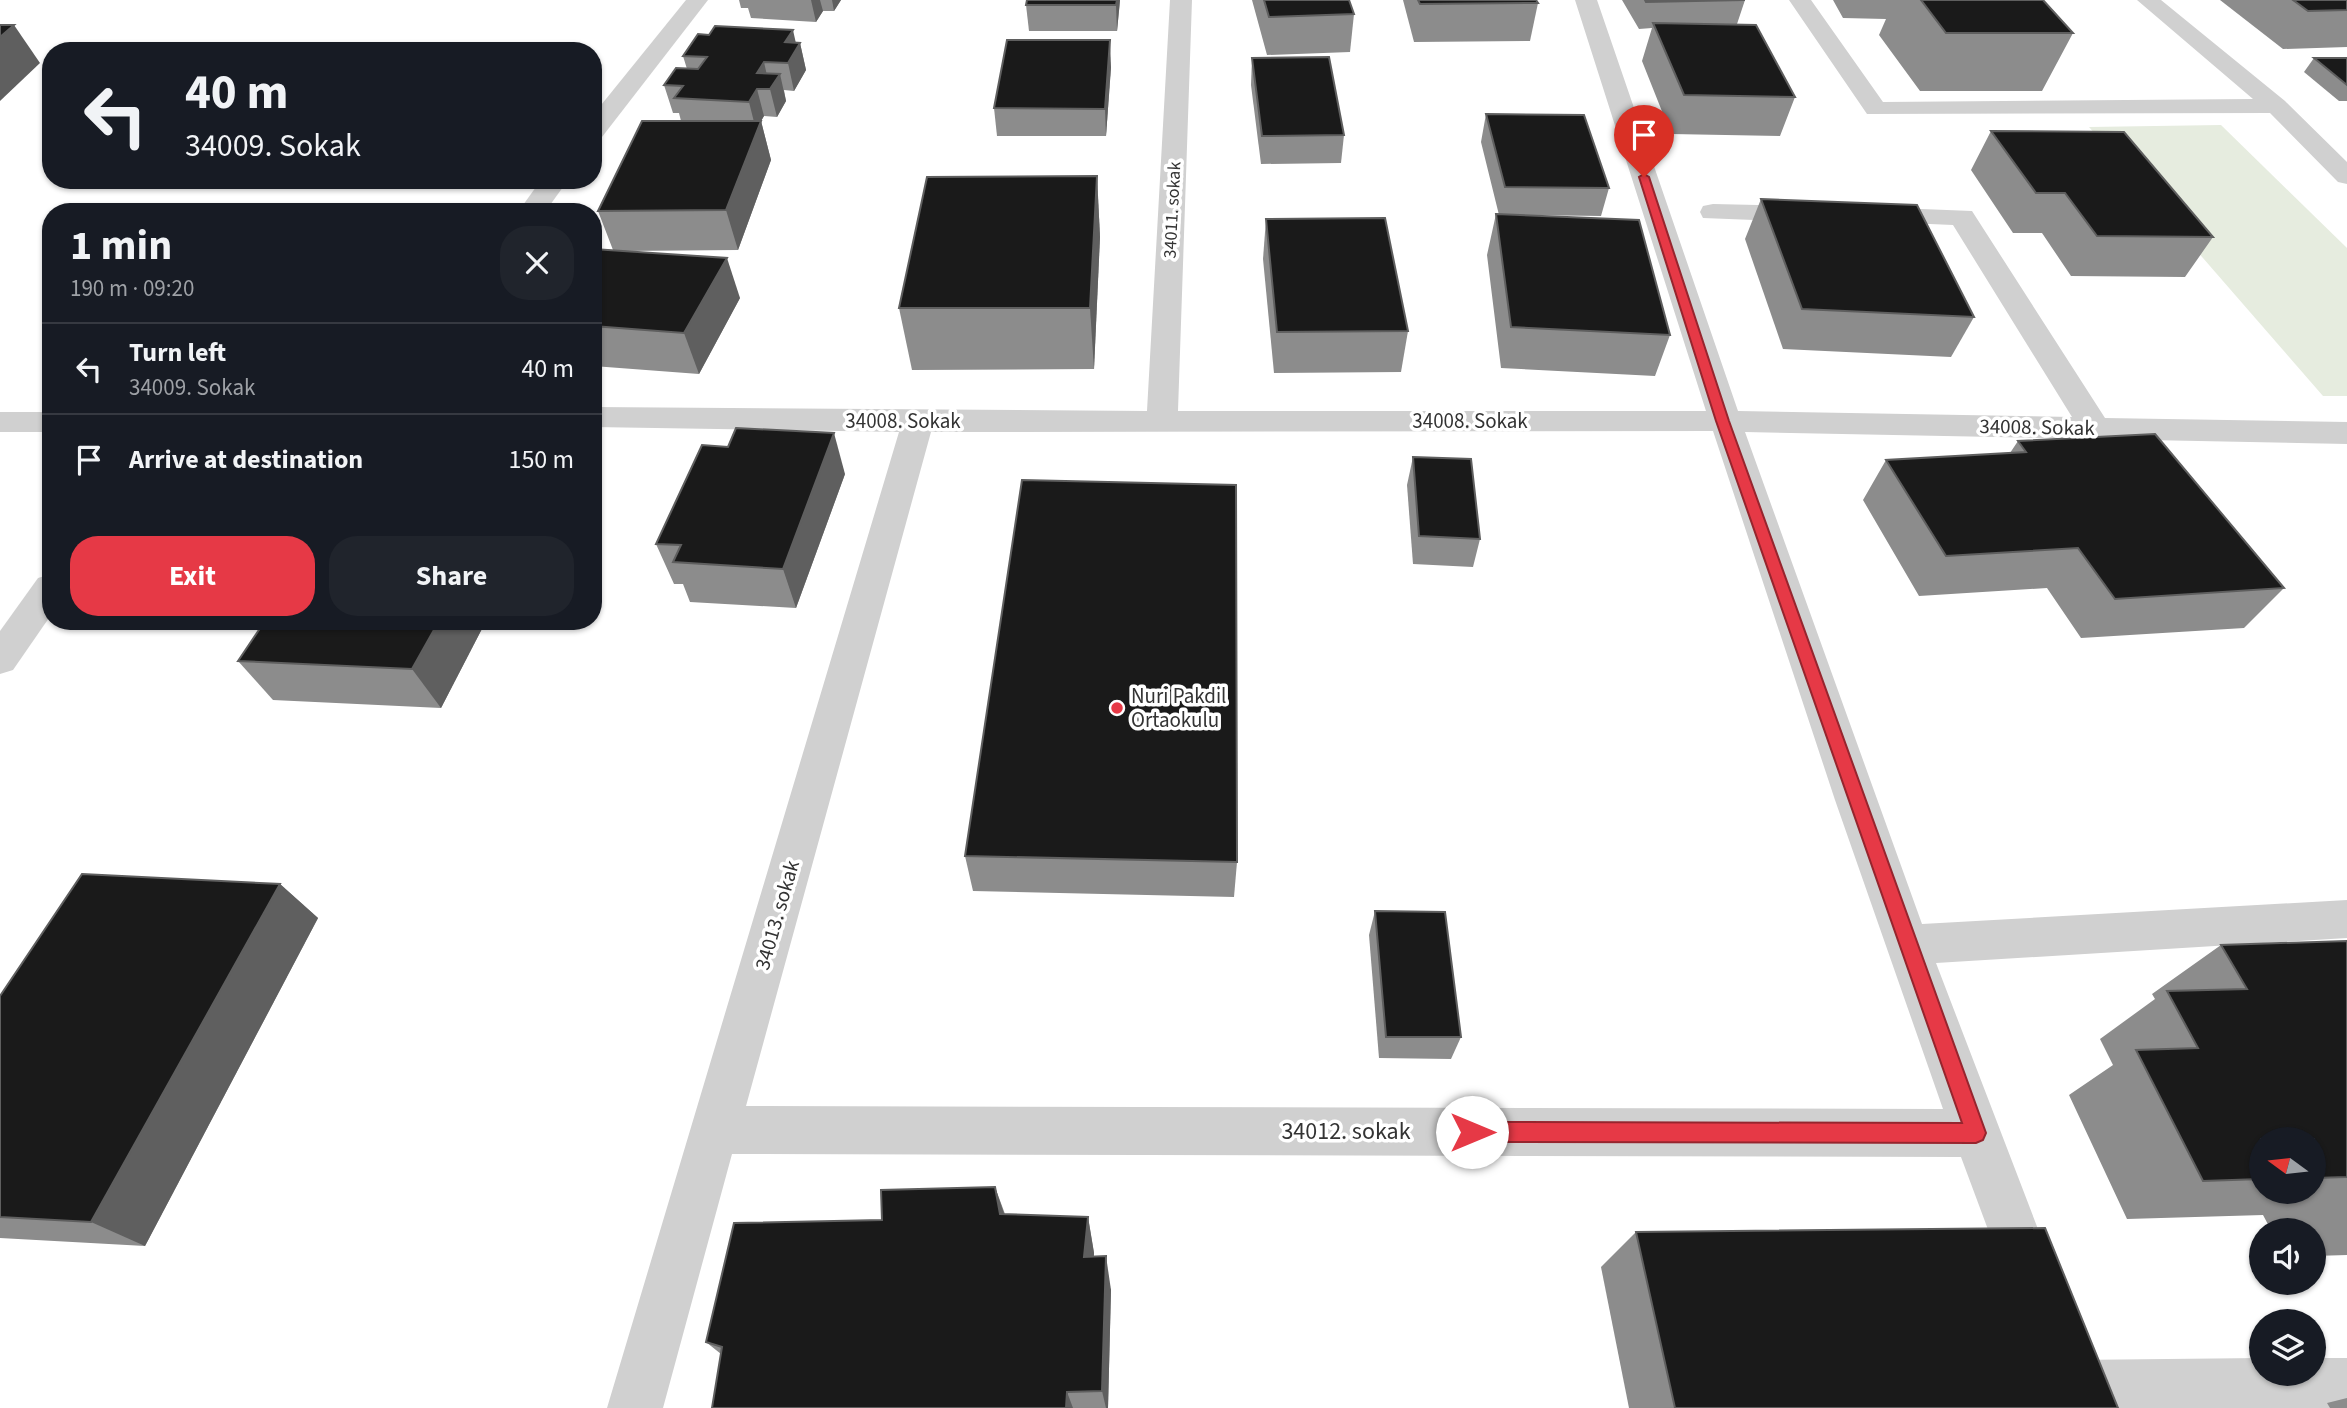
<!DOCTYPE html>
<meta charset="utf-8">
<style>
:root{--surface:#171b24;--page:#20242c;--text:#f1f3f6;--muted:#9ea1a6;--line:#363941;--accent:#e63946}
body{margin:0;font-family:"Source Sans 3",sans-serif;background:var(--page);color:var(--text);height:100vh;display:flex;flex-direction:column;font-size:26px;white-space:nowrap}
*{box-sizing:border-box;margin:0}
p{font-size:23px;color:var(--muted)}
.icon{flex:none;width:38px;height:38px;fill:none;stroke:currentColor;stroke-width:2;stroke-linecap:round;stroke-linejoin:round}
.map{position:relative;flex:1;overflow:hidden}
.sheet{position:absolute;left:42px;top:203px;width:560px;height:427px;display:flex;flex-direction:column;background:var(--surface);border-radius:28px;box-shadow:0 2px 5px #0004}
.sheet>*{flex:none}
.guide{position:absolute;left:42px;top:42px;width:560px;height:147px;border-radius:28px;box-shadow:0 2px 5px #0004;background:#171b24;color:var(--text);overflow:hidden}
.needle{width:46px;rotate:285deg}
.tools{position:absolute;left:2249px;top:1127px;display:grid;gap:14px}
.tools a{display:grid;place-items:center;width:77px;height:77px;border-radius:50%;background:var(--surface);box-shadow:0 2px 5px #0004;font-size:35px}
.pin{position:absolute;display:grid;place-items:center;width:60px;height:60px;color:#fff;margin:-72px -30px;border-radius:50% 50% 50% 0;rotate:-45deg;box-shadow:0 0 7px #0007}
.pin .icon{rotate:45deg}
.me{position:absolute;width:77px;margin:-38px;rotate:90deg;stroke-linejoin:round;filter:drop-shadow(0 0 5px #0008)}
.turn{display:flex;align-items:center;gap:24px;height:147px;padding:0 28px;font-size:32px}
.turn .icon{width:91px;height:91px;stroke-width:2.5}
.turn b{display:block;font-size:49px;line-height:60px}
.round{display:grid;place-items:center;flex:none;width:74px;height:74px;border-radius:28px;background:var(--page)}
.summary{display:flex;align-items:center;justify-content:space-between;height:119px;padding:0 28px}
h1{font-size:42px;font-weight:700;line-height:52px}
.button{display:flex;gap:14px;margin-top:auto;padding:14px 28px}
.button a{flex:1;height:80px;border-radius:28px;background:var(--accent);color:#fff;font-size:28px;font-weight:700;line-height:80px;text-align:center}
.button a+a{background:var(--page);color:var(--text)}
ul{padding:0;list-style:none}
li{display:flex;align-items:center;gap:21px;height:91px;padding:0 28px;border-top:2px solid var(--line)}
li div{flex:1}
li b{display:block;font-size:26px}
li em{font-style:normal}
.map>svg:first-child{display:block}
.green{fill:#e6ecdf}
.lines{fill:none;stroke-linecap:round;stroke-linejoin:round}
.minor{fill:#d0d0d0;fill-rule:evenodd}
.wall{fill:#8c8c8c;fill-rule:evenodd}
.shaded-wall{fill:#5f5f5f}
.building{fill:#1a1a1a;stroke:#5f5f5f;stroke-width:2}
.route{fill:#e63946;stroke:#96252e;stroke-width:2}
.poi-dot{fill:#e63946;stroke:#fff;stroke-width:2.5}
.labels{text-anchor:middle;stroke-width:7;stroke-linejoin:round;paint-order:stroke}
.far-street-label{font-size:18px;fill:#333;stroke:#fff}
.street-label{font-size:21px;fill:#333;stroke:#fff}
.poi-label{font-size:21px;fill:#333;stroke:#fff;text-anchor:start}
.near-street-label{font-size:24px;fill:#333;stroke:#fff}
</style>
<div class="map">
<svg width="2347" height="1408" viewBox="0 0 2347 1408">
<rect width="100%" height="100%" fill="#fff"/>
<polygon class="green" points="2221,125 2347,248 2347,396 2323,396 2089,127"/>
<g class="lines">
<g class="minor">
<polygon points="686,0 708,0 602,137 593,139 593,115"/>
<path d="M 1170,0 L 1192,0 L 1178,411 L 1706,411 L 1575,0 L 1597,0 L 1738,411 L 2072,417 L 1953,225 L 1861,221 L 1858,215 L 1861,209 L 1871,207 L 1972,211 L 2105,418 L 2347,422 L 2347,444 L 1745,432 L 1922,924 L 2347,900 L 2347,938 L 1936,963 L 2056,1276 L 2048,1294 L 2030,1302 L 2012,1294 L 1961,1157 L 732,1154 L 663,1408 L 607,1408 L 899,432 L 593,427 L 593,407 L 1147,411 ZM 1713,431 L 1835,800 L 1943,1109 L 746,1106 L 931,432 Z"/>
<polygon points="1789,0 1811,0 1883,102 2253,99 2137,0 2161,0 2285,101 2347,162 2347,184 2338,182 2270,113 1867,114"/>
<polygon points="541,180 568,180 545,212 518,212"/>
<polygon points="1713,204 1807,206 1817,208 1820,214 1817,220 1807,222 1703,218 1700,212 1703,206"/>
<rect x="0" y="412" width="51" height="20"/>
<polygon points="51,574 51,615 13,670 0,674 0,631 38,578"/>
<polygon points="2261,1358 2261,1374 2314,1374 2314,1358 2347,1358 2347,1408 2058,1408 2054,1406 2046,1387 2054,1368 2073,1360"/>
</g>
</g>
<g class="wall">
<polygon points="739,0 841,0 834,11 823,11 816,22 751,18 748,8 741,8"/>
<polygon points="1027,0 1120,0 1117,31 1029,31 1026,5"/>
<polygon points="1252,0 1349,0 1354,14 1350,52 1267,55"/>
<polygon points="1403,0 1536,0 1538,3 1530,41 1414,42"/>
<polygon points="1622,0 1745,0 1737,24 1795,97 1780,136 1671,134 1642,61 1652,28 1639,29"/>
<polygon points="1833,0 2043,0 2073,33 2042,91 1920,91 1879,35 1886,19 1843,18"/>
<polygon points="2220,0 2347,0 2347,47 2283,49"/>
<polygon points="796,43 800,43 806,70 794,91 784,90 786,101 777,117 764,116 761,121 771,160 738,250 623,251 740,298 699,374 593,366 593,249 613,250 598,211 681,121 679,113 673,113 664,85 687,69 683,56"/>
<polygon points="1252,58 1344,135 1341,163 1261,164 1251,85"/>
<polygon points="2314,58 2347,58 2347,101 2339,101 2304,72"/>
<polygon points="1111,67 1106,136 997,136 994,108"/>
<polygon points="1486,114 1609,188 1601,216 1517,215 1670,335 1655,376 1501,368 1487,255 1496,214 1499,215 1481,142"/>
<polygon points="1991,131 2213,237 2185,277 2071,276 2042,233 2013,233 1971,170"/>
<polygon points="1097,176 1100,237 1094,369 912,370 899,308"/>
<polygon points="1761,199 1974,317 1951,357 1783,349 1745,239"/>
<polygon points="1266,219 1408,331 1401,372 1274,373 1263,259"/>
<polygon points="2018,441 2284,588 2244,628 2081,638 2047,588 1919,596 1863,500 1886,460 2010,453"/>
<polygon points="1413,457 1480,539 1473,567 1413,564 1407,485"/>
<polygon points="845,474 796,608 690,602 683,584 674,584 656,544"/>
<polygon points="486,621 441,708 273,700 238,661"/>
<polygon points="965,856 1237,862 1234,897 973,891"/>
<polygon points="280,884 318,918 145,1246 0,1238 0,996"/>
<polygon points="1375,911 1461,1037 1451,1059 1379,1058 1369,935"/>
<path d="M 2347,941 L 2347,1255 L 2314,1256 L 2314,1230 L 2271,1230 L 2263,1215 L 2127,1219 L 2069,1095 L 2113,1065 L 2100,1039 L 2155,999 L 2152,994 L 2221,945 ZM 2261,1139 L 2314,1139 L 2314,1192 L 2261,1192 Z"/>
<polygon points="995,1187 1005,1214 1088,1217 1094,1253 1094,1257 1111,1290 1108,1408 712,1408 721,1354 706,1342 882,1220"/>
<polygon points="1636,1232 2118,1408 1629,1408 1601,1267"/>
<polygon points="2347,1398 2347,1408 2330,1408 2327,1403"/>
</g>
<g class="shaded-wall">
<polygon points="811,0 820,0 823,11 816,22"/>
<polygon points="832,0 841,0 834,11"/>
<polygon points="1117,0 1120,0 1117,31 1116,5"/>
<polygon points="14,25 40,63 0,101 0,37"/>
<polygon points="793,30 797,48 800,43 806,70 794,91 788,63 785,42"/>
<polygon points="1110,40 1111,67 1106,136 1105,109"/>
<polygon points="764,62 770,89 780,74 786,101 777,117 770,89 757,73"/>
<polygon points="757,89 764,116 761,121 771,160 738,250 726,210 756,130 749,102"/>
<polygon points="1097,176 1100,237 1094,369 1090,308"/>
<polygon points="727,258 740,298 699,374 684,333"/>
<polygon points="834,433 845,474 796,608 783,569"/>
<polygon points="439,621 486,621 441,708 412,669"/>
<polygon points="280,884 318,918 145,1246 91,1222"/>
<polygon points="995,1187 1008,1225 1000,1214"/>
<polygon points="1088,1217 1094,1253 1091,1291 1084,1257"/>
<polygon points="1106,1256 1111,1290 1108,1408 1106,1408 1102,1391"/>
<polygon points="1067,1392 1073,1408 1066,1408"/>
</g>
<g class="building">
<polygon points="1027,0 1117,0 1116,5 1026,5"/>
<polygon points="1264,0 1349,0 1354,14 1269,17"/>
<polygon points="1418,0 1536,0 1538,3 1420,4"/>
<polygon points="1645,0 1745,0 1646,2"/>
<polygon points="1921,0 2043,0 2073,33 1946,33"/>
<polygon points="2293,0 2347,0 2347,10 2308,11"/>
<polygon points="1653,23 1756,25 1795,97 1684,95"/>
<polygon points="0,25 14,25 0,37"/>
<polygon points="715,26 793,30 785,42 800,43 788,63 764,62 757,73 780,74 770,89 757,89 749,102 674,98 683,86 664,85 676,68 698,69 707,57 683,56 698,34 709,35"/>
<polygon points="1007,40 1110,40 1105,109 994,108"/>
<polygon points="1329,57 1344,135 1262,136 1252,58"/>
<polygon points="2314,58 2347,58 2347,85"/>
<polygon points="1486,114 1584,115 1609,188 1505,187"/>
<polygon points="642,121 761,121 726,210 598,211"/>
<polygon points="1991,131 2124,132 2213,237 2097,236 2065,193 2036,193"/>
<polygon points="1097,176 1090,308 899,308 927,177"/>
<polygon points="1761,199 1917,205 1974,317 1802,309"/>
<polygon points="1496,214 1639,220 1670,335 1511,327"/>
<polygon points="1385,218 1408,331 1277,332 1266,219"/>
<polygon points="593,249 727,258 684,333 593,326"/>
<polygon points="736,428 834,433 783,569 673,562 681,545 656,544 702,445 728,447"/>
<polygon points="2155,434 2284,588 2115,599 2078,548 1946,556 1886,460 2026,452 2018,441"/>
<polygon points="1413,457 1471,459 1480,539 1419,536"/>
<polygon points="1022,480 1236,485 1237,862 965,856"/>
<polygon points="265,621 439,621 412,669 238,661"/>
<polygon points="82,874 280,884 91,1222 0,1217 0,996"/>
<polygon points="1375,911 1445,912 1461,1037 1386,1037"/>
<polygon points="2347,941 2347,1177 2314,1178 2314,1139 2261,1139 2261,1179 2203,1181 2136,1050 2198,1048 2167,991 2247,989 2221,945"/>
<polygon points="995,1187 1000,1214 1088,1217 1084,1257 1106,1256 1102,1391 1067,1392 1066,1408 712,1408 722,1347 706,1342 734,1223 882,1220 881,1190"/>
<polygon points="2045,1228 2118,1408 1675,1408 1636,1232"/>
</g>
<polygon class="route" points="1644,174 1649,177 1729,421 1986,1133 1983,1140 1976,1143 1472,1142 1465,1139 1462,1132 1465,1125 1472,1122 1962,1123 1716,421 1639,177"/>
<circle class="poi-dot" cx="1117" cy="708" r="7"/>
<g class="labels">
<g class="far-street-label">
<text transform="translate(1172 210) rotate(-87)" y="6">34011. sokak</text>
</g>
<g class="street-label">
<text x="903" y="428">34008. Sokak</text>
<text x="1470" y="428">34008. Sokak</text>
<text transform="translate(2037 427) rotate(1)" y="7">34008. Sokak</text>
<text transform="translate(777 915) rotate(-74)" y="7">34013. sokak</text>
</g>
<g class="poi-label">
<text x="1131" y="703">Nuri Pakdil<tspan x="1131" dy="24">Ortaokulu</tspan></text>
</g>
<g class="near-street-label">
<text x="1346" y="1139">34012. sokak</text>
</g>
</g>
</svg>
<div class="tools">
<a><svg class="needle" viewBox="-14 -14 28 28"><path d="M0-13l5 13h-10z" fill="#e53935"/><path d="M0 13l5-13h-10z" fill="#9ea1a6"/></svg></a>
<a><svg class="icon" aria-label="sound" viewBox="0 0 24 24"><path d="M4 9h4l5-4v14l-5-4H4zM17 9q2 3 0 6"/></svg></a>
<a><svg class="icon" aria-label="layers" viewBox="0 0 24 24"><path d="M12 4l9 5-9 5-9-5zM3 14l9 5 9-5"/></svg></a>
</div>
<div class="pin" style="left:1644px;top:177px;background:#d93025"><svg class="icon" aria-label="arrive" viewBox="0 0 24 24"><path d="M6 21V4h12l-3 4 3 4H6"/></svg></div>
<svg class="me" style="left:1472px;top:1132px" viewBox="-20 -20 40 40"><circle r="19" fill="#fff"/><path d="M0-13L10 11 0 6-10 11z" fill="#e63946"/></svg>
<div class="guide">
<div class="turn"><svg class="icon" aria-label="left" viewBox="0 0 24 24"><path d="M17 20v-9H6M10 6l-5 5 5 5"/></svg><div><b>40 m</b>34009. Sokak</div></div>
</div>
<section class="sheet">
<div class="summary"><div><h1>1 min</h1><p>190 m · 09:20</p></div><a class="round"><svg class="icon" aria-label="close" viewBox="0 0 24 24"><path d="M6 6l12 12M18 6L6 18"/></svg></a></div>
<ul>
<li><svg class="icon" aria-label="left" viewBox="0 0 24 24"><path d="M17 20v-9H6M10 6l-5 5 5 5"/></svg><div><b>Turn left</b><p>34009. Sokak</p></div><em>40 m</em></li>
<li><svg class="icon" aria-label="arrive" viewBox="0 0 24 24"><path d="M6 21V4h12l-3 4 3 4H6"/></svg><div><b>Arrive at destination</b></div><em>150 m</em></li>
</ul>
<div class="button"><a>Exit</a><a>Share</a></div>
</section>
</div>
